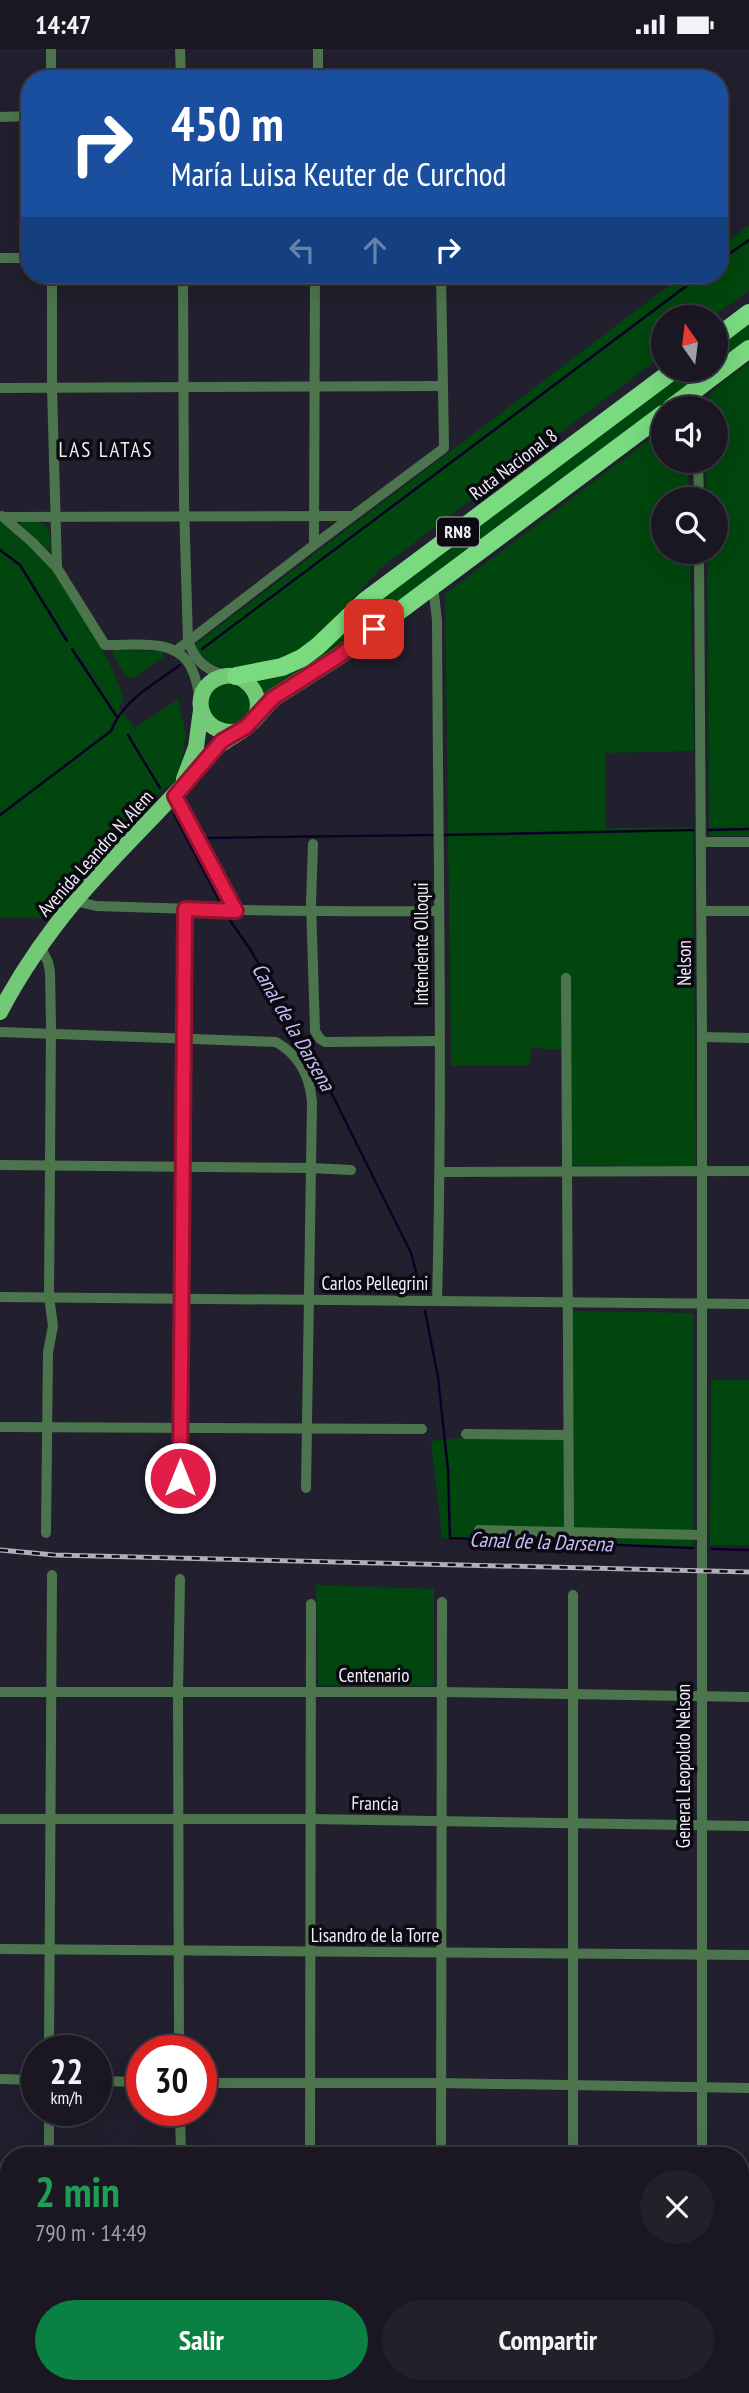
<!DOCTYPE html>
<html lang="es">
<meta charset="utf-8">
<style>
:root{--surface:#1a1722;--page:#23202a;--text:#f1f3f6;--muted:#9f9fa5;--line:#383640;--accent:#0b8043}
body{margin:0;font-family:"PT Sans Narrow",sans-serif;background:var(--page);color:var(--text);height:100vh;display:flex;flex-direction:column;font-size:26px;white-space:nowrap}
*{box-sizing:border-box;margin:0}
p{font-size:23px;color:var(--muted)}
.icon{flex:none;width:38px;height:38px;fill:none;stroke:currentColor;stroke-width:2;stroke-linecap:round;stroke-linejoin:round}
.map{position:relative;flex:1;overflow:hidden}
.details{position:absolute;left:0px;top:2098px;width:749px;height:247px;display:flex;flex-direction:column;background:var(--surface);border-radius:28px 28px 0 0;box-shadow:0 7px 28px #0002,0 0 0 2px var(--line)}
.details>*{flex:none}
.banner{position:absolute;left:21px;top:21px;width:707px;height:214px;border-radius:28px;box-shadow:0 7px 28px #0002,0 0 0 2px var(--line);background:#1a4fa0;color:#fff;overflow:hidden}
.needle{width:46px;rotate:346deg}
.controls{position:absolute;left:651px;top:256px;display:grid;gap:14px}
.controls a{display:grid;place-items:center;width:77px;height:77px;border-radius:50%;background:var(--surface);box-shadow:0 7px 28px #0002,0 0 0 2px var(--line);font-size:35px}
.speed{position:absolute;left:21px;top:1986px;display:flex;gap:14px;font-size:35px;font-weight:700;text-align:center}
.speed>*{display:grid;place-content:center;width:91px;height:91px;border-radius:50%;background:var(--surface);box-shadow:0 7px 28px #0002,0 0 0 2px var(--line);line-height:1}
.speed small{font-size:18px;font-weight:400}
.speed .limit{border:10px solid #d22;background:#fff;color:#111}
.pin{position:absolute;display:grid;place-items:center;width:60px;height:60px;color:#fff;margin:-30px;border-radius:14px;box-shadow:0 4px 10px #0006}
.me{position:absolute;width:77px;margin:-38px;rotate:0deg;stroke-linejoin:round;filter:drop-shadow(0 0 5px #0008)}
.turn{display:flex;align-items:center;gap:24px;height:147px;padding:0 35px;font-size:32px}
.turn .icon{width:91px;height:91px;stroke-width:2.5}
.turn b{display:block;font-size:49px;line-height:60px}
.lanes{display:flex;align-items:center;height:66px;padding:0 35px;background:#0003;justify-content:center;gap:35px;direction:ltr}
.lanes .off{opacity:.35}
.round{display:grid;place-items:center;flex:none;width:74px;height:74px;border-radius:37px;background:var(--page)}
.summary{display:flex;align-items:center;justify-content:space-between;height:119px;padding:0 35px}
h1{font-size:42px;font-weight:700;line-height:52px;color:#1e9e55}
.primary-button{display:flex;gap:14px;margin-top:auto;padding:14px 35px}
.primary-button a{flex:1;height:80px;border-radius:42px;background:var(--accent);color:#fff;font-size:28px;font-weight:700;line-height:80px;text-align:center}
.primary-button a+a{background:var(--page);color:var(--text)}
.status{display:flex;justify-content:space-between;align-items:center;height:49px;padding:0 35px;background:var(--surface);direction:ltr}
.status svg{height:19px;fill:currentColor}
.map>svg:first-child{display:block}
.green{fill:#00460e}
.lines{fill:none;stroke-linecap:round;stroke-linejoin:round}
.stream{stroke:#0d0027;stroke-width:2.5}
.minor{stroke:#4c754e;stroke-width:10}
.primary{stroke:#72ca77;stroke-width:16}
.trunk{stroke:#79da7f;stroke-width:18}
.rail-casing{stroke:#b2afbb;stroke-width:5}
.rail{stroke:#0b0a11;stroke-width:2.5;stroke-dasharray:8;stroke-linecap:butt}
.route-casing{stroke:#92132f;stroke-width:18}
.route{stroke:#e11d48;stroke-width:12}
.labels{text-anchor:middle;stroke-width:7;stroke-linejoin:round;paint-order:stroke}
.shield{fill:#0b0a11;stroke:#acaab4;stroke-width:2}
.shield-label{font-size:18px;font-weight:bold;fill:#f1effa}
.street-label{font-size:19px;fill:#f1effa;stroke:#0b0a11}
.neighbourhood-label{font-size:21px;letter-spacing:2px;fill:#f1effa;stroke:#0b0a11}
.water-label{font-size:21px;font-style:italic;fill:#c9bef9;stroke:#0b0a11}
</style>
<div class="status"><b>14:47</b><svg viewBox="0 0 49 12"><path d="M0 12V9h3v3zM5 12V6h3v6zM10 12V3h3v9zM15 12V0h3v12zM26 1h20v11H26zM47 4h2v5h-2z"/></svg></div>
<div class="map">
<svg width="749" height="2344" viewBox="0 0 749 2344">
<rect width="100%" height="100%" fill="#221f2e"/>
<g class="green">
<polygon points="749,176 749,241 713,268 663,268 663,306 381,519 318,588 302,600 277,611 232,621 209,614 193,597 683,226 719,226 719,199"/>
<polygon points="749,269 749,290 716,315 716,294"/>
<path d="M 749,314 L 749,787 L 709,787 L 707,502 L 716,502 L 716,450 L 706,450 L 706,411 L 716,411 L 716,359 L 705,359 C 707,338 734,326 749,314 Z"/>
<polygon points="681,320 709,320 326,609 264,648 253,629 353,571"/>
<polygon points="663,380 663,411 688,411 689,450 663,450 663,502 690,502 694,702 605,704 605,779 693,778 696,1118 567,1116 566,1001 531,999 530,1016 451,1017 445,545"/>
<path d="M 0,471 C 18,487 40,504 55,523 C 78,555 114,614 124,651 L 119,658 L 134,679 L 178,650 L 186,685 L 182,710 L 176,731 L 157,746 L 44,869 L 0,869 Z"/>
<polygon points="23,472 43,474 50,482 51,501 47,502 19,475"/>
<polygon points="115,601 161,602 165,607 134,629 125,627 112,604"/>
<polygon points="220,633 242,635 252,655 247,669 234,678 212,672 205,651"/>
<polygon points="571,1262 694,1264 693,1499 442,1489 431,1392 464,1389 573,1391"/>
<polygon points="711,1331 749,1331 749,1496 710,1496"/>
<polygon points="316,1536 434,1540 434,1637 318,1636"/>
<polygon points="0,2232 9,2232 9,2274 0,2275"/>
<rect x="317" y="2336" width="56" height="8"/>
</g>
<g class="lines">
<g class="stream">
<polyline points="719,212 749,191"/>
<polyline points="0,501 20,516 67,592"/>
<polyline points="72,600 117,668"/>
<polyline points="202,600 701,226"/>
<polyline points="128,686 160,739"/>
<polyline points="174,765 219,851"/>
<path d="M 0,766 L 111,682 C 123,651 154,635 180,616"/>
<polyline points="709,781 749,780"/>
<polyline points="443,786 693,781"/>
<polyline points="205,789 434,786"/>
<polyline points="229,870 250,900 317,1015 411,1204 421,1241"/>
<polyline points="425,1262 438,1328 448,1421 450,1489 693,1499"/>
<polyline points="712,1500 749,1501"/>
</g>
<g class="minor">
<polyline points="180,0 181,30"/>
<polyline points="51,30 51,0"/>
<polyline points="318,30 318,0"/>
<polyline points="0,68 30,67"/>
<polyline points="0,209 30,209"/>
<polyline points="52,226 52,338 57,519"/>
<path d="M 183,226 L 184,455 L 188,592 C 195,611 205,621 225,626"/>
<polyline points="0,339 443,337"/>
<polyline points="698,411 699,450"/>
<path d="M 2,467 L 32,493 L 57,519 L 105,596 C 136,597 180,587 193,623 C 197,632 198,642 200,650"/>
<polyline points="4,468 352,467"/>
<polyline points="314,496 315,226"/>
<polyline points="699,502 702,988 702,2107"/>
<path d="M 433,537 L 437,571 C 438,798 443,1025 437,1252"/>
<polyline points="177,601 314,496 444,399 441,226"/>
<polyline points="175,747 236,861"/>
<polyline points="701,793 749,793"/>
<polyline points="313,795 311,854 315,982 320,990 325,993 439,992"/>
<path d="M 75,852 L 96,857 C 211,861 324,863 439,862"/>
<polyline points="701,862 749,862"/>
<polyline points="40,897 48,913 50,923 51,976 49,1248 53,1277 48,1303 46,1484"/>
<polyline points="566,929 569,1483"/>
<path d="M 0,983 L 276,993 C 299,1006 310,1028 312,1053 L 306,1439"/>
<polyline points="702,988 749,989"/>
<polyline points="0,1116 310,1119 351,1121"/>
<polyline points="440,1123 749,1122"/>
<polyline points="0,1248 749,1255"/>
<polyline points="0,1378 422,1380"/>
<polyline points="466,1385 568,1386"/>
<polyline points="180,1437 185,860"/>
<polyline points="479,1481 701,1486"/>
<polyline points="573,1546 573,2107"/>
<polyline points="0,1643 441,1643 749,1648"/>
<polyline points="0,1770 310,1770 749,1777"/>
<polyline points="0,1900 749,1906"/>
<polyline points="49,2002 52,1526"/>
<polyline points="179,2002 178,1642 180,1530"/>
<polyline points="0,2030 37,2031"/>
<polyline points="96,2032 142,2033"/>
<polyline points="201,2034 440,2034 749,2039"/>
<polyline points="180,2062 181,2107"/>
<polyline points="49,2107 49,2062"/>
<polyline points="310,2107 311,1555"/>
<polyline points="441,2107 442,1553"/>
<polyline points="0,2162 9,2162"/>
<polyline points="740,2170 749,2170"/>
<polyline points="0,2290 9,2290"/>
<polyline points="740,2298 749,2298"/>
<polyline points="179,2336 179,2344"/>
<polyline points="49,2344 49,2336"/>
<polyline points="310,2344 310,2336"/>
<polyline points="442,2344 442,2336"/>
<polyline points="570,2344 570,2336"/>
<polyline points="701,2344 701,2336"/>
</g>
<g class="primary">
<polyline points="184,730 196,698 201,661"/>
<path d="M 0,963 C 21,923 46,887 75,852 C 118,801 169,755 212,703 C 224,688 249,684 256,666 C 264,644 243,621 221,628 C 185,640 200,690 239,682"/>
</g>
<g class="trunk">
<polyline points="716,289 749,264"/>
<polyline points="671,359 749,300"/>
<polyline points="236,627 282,618 302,609 318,597 365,552 675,320"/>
<polyline points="252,672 273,649 339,607 663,365"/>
</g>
<defs>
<polyline id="rail" points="0,1501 54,1506 749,1523"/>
</defs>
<use href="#rail" class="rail-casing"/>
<use href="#rail" class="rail"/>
</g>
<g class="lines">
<defs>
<polyline id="route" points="180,1429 185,860 236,862 175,747 222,692 246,678 273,649 339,607 374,580"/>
</defs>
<use href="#route" class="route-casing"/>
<use href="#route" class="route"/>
</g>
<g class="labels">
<rect class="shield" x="437" y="468.5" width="42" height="29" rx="5"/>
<g class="shield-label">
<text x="458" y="489">RN8</text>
</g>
<g class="street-label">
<text transform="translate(513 415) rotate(-37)" y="7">Ruta Nacional 8</text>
<text transform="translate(95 804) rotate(-48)" y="7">Avenida Leandro N. Alem</text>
<text transform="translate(421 895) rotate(-90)" y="7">Intendente Olloqui</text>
<text transform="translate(684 914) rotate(-90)" y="7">Nelson</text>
<text x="375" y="1241">Carlos Pellegrini</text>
<text x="374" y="1633">Centenario</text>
<text transform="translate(683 1717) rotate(-90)" y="7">General Leopoldo Nelson</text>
<text transform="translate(375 1754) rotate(1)" y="7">Francia</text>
<text x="375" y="1893">Lisandro de la Torre</text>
</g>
<g class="neighbourhood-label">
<text x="106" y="408">LAS LATAS</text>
</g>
<g class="water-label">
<text transform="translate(293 978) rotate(60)" y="7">Canal de la Darsena</text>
<text transform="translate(541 1493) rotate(2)" y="7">Canal de la Darsena</text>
</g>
</g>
</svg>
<div class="controls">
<a><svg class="needle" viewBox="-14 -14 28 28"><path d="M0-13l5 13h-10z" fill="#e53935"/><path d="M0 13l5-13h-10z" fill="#9f9fa5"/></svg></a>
<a><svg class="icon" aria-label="sound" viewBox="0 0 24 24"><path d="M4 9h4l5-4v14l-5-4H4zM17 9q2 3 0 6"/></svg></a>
<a><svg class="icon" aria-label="search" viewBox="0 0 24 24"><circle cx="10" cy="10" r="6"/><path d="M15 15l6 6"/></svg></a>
</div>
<div class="speed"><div>22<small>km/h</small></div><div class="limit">30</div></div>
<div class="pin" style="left:374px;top:580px;background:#d93025"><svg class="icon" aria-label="arrive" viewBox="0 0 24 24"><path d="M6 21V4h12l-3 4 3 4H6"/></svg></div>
<svg class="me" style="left:180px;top:1429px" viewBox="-20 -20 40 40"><circle r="17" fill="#e11d48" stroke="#fff" stroke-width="3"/><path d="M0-11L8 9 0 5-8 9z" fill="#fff"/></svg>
<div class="banner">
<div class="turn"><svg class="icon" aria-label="right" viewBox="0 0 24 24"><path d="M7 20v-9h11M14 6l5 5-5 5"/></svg><div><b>450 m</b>María Luisa Keuter de Curchod</div></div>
<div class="lanes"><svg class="icon off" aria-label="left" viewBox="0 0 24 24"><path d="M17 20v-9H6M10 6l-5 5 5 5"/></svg><svg class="icon off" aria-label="ahead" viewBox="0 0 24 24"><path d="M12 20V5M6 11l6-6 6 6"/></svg><svg class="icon" aria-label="right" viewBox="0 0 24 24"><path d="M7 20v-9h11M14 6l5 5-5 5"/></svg></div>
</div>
<section class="details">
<div class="summary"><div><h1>2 min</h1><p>790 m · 14:49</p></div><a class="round"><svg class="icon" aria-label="close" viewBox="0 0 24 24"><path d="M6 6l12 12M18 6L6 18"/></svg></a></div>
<div class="primary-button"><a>Salir</a><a>Compartir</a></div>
</section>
</div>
